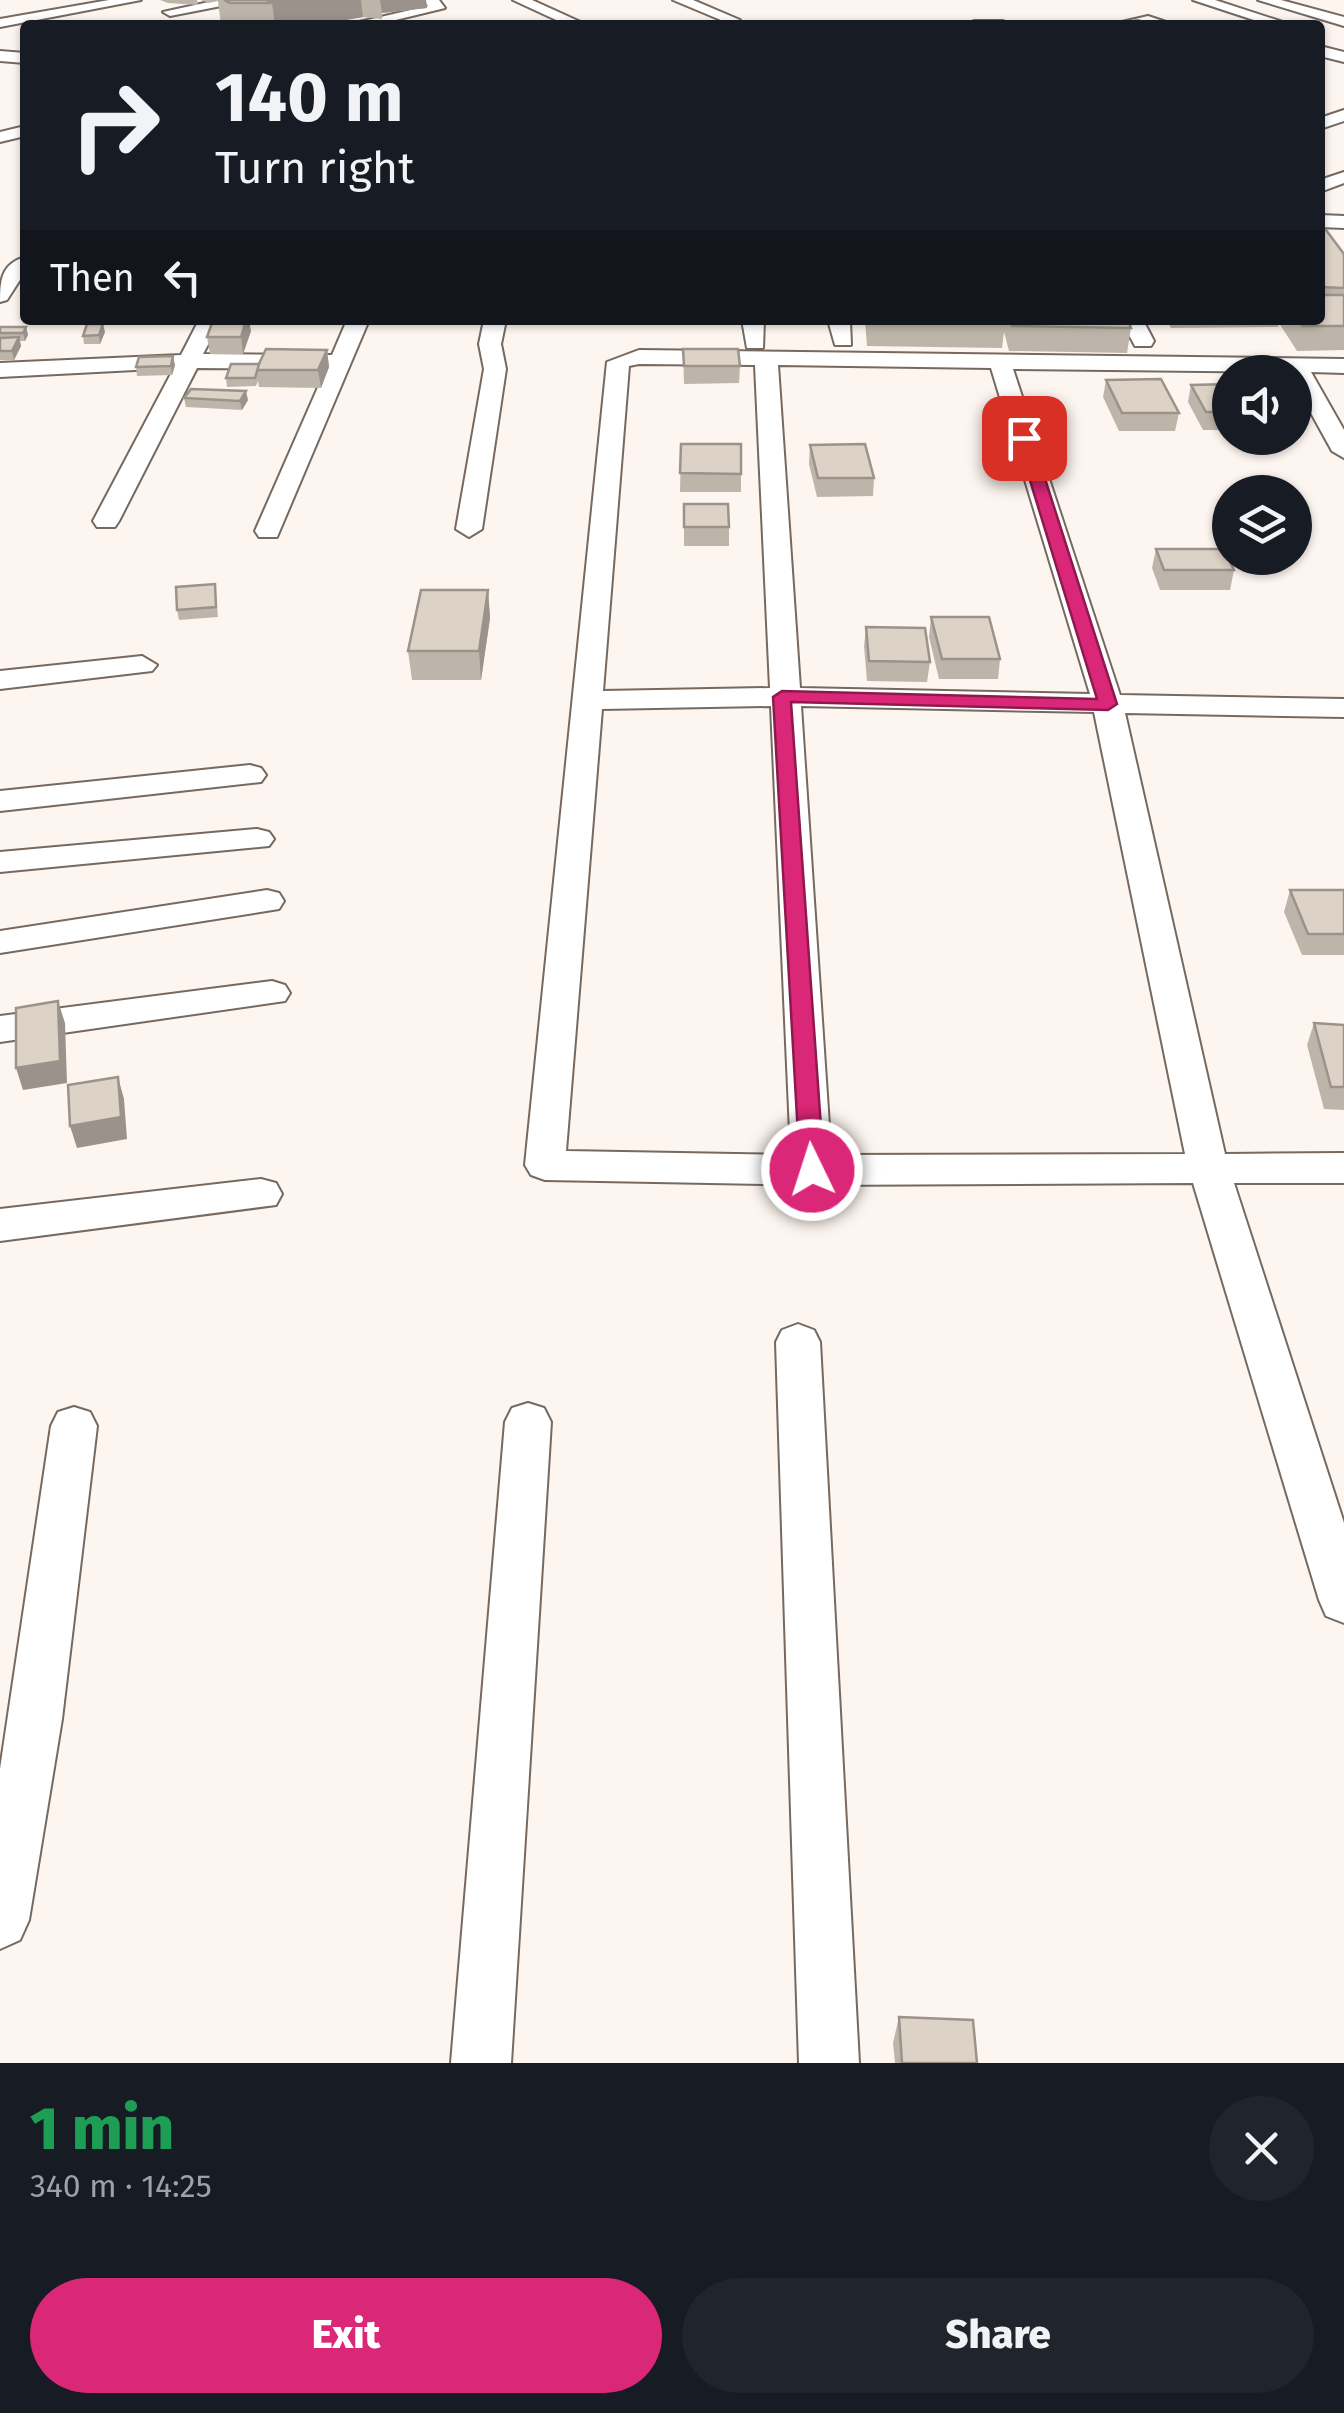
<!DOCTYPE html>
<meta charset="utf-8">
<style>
:root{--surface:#171b24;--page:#20242c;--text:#f1f3f6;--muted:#9ea1a6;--accent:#db2777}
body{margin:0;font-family:"Fira Sans",sans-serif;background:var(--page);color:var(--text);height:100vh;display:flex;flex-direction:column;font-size:38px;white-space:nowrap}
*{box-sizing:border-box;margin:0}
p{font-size:32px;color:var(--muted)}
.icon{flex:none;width:55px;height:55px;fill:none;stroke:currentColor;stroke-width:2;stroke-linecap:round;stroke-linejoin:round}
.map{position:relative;height:2063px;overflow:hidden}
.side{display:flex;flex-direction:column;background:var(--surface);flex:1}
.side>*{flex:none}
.top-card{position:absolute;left:20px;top:20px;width:1305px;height:305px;border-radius:10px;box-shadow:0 2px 8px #0004;background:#171b24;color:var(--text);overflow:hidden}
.fabs{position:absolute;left:1212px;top:355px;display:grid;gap:20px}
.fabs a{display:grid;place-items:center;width:100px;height:100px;border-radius:50%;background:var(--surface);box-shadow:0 2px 8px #0004;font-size:50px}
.pin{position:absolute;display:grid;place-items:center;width:85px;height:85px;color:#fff;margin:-42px;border-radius:20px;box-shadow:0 5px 15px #0006}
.me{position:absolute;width:110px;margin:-55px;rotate:356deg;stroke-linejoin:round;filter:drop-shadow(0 0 8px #0008)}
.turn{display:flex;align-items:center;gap:35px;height:210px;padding:0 30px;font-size:45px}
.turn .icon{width:130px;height:130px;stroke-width:2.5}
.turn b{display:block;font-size:70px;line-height:85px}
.then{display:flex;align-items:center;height:95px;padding:0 30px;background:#0003;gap:20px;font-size:38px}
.round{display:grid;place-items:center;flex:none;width:105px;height:105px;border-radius:52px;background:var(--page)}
.headline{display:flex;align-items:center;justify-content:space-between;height:170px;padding:0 30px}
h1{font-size:60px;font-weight:800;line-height:75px;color:#1e9e55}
.cta{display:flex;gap:20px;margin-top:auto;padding:20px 30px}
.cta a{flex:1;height:115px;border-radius:60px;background:var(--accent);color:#fff;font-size:40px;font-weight:800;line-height:115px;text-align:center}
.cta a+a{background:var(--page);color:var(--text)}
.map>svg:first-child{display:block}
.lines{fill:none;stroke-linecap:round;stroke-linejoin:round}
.minor-casing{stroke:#756960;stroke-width:4}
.minor{fill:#fff;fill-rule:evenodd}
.wall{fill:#beb5aa}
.shaded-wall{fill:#9b938b}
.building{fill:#ddd2c6;stroke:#9b938b;stroke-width:2.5}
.route{fill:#db2777;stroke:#8e194d;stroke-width:2.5}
</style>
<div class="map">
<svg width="1344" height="2063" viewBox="0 0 1344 2063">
<rect width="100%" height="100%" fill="#fdf5ef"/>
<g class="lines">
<defs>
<g id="minor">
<polygon points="109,0 141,0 0,27 0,19"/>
<polygon points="218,0 252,0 170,16 163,12"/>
<polygon points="424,0 439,0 445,8 375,25 346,25 428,6"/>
<polygon points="513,0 532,0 587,25 567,25"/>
<polygon points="673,0 693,0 740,20 728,23"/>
<polygon points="1193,0 1215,0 1292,25 1269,25"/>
<polygon points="1258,0 1281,0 1344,17 1344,26"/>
<polygon points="1148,16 1175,25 1109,25"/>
<polygon points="974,21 1003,21 1010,25 967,25"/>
<polygon points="1320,46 1344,52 1344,62 1320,56"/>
<polygon points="0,51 25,53 25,63 0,61"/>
<polygon points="1344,110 1344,121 1320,129 1320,118"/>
<polygon points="25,126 25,136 0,142 0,132"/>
<polygon points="1344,172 1344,183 1320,192 1320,180"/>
<polygon points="1320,215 1344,216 1344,228 1320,227"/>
<path d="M 25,257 L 25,272 L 7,300 L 0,302 C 0,281 1,264 25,257 Z"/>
<polygon points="199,320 221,320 203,354 332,355 347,320 369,320 277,537 259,537 255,531 326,369 197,368 119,521 115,527 97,527 93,521 174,368 0,377 0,363 181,355"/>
<polygon points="484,320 506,320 501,344 506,369 482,529 469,537 456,529 484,369 479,344"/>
<polygon points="742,320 764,320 763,348 747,348"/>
<polygon points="828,320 850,320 851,345 835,345"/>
<polygon points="1121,320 1143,320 1154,341 1151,346 1135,346"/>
<path d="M 639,350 L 1344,359 L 1344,373 L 1311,372 L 1344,430 L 1344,458 L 1332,451 L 1295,384 L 1295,372 L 1013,369 L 1120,695 L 1344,699 L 1344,717 L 1125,713 L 1225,1154 L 1344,1153 L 1344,1183 L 1234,1183 L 1344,1523 L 1344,1623 L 1326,1616 L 1319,1600 L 1193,1183 L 812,1185 L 545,1180 L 531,1175 L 525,1165 L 607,362 ZM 639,364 L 755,365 L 770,688 L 603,691 L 629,366 ZM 778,365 L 991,368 L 1090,694 L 800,688 ZM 771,706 L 791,1155 L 566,1151 L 602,709 ZM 801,706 L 1094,712 L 1185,1154 L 831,1155 Z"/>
<polygon points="142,656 157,665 152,671 0,689 0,671"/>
<polygon points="250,765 261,768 266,775 261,782 0,811 0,791"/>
<polygon points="257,829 269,832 274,839 269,846 0,872 0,852"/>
<polygon points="267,890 279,893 284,901 279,909 0,953 0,931"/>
<polygon points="272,981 285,985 290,993 285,1001 0,1042 0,1016"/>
<polygon points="261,1179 276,1183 282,1194 276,1205 0,1241 0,1209"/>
<polygon points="798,1324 814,1330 820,1342 859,2063 799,2063 776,1342 782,1330"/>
<polygon points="528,1403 544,1408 551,1422 511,2063 451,2063 505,1422 512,1408"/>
<polygon points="74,1407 90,1412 97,1426 62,1719 29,1920 20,1940 0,1949 0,1769 51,1426 58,1412"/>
</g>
</defs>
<use href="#minor" class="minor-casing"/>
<use href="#minor" class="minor"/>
</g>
<g class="wall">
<polygon points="160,0 197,0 198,5 168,3"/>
<polygon points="201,0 426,0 427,8 382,13 382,19 363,17 328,23 328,25 221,25 218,1 208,3"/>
<polygon points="1320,222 1344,254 1344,350 1297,351 1279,323 1278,327 1171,328 1167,320 1320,320"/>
<polygon points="517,320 582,320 581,324 518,323"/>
<polygon points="865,320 1128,320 1131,328 1127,353 1009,351 1004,332 1002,348 867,346"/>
<polygon points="0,327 26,327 28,335 25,341 20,341 21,346 14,360 0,360"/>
<polygon points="251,331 243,354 210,354 207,337"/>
<polygon points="105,332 100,344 84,344 83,336"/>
<polygon points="683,349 740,366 739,383 684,384"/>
<polygon points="327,350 329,367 321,388 259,387 258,381 256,386 227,387 226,378 259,364"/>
<polygon points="175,365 172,375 137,376 136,367"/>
<polygon points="1106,380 1179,413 1175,431 1119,431 1103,397"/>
<polygon points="1230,384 1230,430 1203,430 1188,402 1191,385"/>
<polygon points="184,398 248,400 242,410 186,407"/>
<polygon points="681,444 741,474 741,492 680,492"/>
<polygon points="810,445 874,478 873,496 817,497 809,464"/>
<polygon points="684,504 729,527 729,546 684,546"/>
<polygon points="1156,549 1234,570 1230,590 1160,590 1152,568"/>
<polygon points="215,584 218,617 179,620 177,610"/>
<polygon points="488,590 490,618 481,680 412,680 408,651"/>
<polygon points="931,617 1000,659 998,679 939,679 929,637"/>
<polygon points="866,627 930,662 927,682 867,681 864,646"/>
<polygon points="1290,890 1344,890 1344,955 1302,955 1284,912"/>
<polygon points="1314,1023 1344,1025 1344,1110 1324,1109 1307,1045"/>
<polygon points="899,2017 977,2063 895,2063 893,2043"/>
</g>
<g class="shaded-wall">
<polygon points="266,0 361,0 363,17 328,23 328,25 275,25 272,3"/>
<polygon points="380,0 426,0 427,8 382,13"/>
<polygon points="246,320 249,320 251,331 243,354 241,337"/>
<polygon points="103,324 105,332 100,344 99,335"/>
<polygon points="26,327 28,335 25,341 23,333"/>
<polygon points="19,337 21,346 14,360 12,351"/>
<polygon points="327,350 329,367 321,388 318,370"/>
<polygon points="173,356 175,365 172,375 171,366"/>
<polygon points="246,391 248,400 242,410 240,401"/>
<polygon points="488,590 490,618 481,680 479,651"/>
<polygon points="58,1001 65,1023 67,1083 23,1090 16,1068"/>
<polygon points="118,1077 124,1099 127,1139 77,1148 70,1126"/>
</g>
<g class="building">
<polygon points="224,0 270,0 266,0 272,3 230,3"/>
<polygon points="1137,20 1154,25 1119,24"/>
<polygon points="1320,222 1344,254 1344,288 1320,287"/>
<polygon points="1320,295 1344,295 1344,326 1302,326 1299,320 1320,320"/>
<polygon points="213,320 246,320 241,337 207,337"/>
<polygon points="869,320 1004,320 1005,323 869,321"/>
<polygon points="1011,320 1128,320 1131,328 1012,326"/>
<polygon points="87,324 103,324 99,335 83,336"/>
<polygon points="0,327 26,327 23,333 0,333"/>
<polygon points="19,337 12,351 0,351 0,338"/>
<polygon points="266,349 327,350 318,370 256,370"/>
<polygon points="683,349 738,349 740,366 684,366"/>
<polygon points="173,356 171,366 136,367 139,357"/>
<polygon points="231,364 259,364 255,378 226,378"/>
<polygon points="1161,379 1179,413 1122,413 1106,380"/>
<polygon points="1230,384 1230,412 1206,412 1191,385"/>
<polygon points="191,389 246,391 240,401 184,398"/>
<polygon points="681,444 741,444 741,474 680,473"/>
<polygon points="865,444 874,478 818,478 810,445"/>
<polygon points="684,504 728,504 729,527 684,527"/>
<polygon points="1156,549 1224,549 1234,570 1164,570"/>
<polygon points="215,584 216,607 177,610 176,587"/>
<polygon points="421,590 488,590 479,651 408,651"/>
<polygon points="931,617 989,617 1000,659 942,659"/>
<polygon points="866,627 925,628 930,662 869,661"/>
<polygon points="1290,890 1344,890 1344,934 1308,934"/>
<polygon points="58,1001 60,1061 16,1068 16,1008"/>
<polygon points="1314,1023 1344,1025 1344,1087 1331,1087"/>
<polygon points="118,1077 121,1117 70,1126 68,1085"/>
<polygon points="899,2017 973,2020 977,2063 902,2063"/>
</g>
<polygon class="route" points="1024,434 1032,438 1117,704 1108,710 791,702 824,1170 812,1179 800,1170 773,697 782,691 1097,699 1017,438"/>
</svg>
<div class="fabs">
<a><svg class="icon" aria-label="sound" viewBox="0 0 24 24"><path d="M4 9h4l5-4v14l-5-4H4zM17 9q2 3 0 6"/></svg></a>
<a><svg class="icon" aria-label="layers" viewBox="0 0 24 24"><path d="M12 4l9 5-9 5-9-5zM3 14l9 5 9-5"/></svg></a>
</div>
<div class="pin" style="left:1024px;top:438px;background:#d93025"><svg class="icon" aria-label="arrive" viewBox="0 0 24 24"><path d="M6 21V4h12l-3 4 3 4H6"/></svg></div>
<svg class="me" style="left:812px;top:1170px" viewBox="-20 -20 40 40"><circle r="17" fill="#db2777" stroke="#fff" stroke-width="3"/><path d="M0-11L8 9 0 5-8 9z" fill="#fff"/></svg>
<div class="top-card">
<div class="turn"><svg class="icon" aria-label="right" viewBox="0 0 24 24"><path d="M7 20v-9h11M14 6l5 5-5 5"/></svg><div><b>140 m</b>Turn right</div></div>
<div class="then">Then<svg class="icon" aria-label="left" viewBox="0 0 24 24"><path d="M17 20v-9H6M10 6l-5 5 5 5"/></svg></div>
</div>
</div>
<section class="side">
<div class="headline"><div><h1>1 min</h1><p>340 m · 14:25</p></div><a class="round"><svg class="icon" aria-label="close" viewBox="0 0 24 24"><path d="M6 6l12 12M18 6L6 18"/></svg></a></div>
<div class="cta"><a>Exit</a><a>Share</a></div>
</section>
